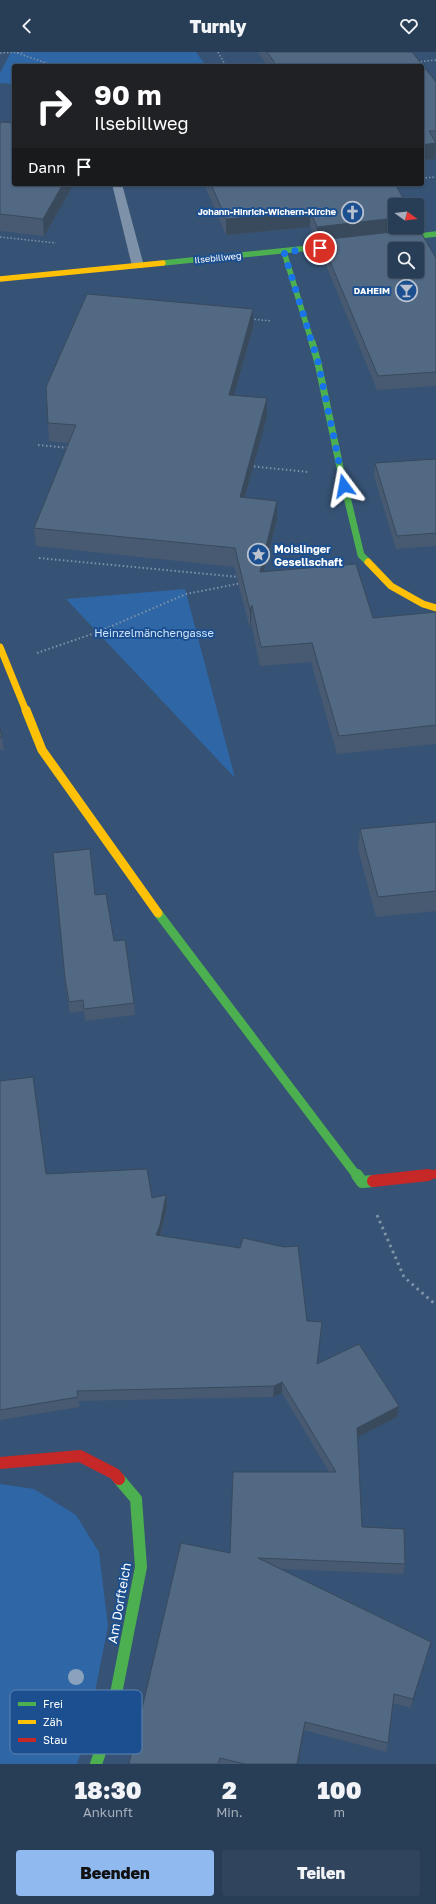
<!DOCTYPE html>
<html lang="de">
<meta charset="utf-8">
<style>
:root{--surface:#283e57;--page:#30455d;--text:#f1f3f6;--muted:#a5aeba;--line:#44576d;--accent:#90b9f0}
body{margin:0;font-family:"Golos Text",sans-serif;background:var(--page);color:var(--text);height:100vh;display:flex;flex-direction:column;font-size:15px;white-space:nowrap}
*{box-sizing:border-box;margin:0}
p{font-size:13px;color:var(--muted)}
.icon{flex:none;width:22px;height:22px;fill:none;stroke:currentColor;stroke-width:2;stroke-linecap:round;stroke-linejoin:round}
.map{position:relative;height:1712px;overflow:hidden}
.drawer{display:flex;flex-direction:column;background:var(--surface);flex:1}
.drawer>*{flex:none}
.top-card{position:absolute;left:12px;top:12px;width:412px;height:122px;border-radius:4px;box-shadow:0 1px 3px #0004,0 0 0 1px var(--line);background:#202124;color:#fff;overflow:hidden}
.needle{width:26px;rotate:105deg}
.buttons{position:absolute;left:388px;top:146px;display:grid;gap:8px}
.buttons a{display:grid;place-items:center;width:36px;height:36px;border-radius:4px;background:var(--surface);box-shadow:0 1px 3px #0004,0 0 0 1px var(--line);font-size:20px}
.pin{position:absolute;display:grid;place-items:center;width:34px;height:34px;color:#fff;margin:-17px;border:2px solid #fff;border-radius:50%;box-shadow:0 1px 4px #0007}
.me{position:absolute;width:44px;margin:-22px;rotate:347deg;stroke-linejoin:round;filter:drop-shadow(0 0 3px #0008)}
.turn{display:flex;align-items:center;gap:14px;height:84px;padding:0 16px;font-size:18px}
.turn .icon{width:52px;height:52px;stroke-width:2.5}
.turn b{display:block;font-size:28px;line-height:34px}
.then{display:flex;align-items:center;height:38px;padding:0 16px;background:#0003;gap:8px;font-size:15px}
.eta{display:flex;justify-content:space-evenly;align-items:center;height:68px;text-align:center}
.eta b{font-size:24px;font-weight:800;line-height:28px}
.primary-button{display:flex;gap:8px;margin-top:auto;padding:8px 16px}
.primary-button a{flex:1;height:46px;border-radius:4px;background:var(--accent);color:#111;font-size:16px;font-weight:800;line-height:46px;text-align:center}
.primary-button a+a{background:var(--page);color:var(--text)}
header{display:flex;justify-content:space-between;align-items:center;height:52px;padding:0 16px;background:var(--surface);font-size:18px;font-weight:800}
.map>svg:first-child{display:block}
.green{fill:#2f66a5}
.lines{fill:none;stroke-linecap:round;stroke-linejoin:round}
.path-far2{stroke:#7d92a8;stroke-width:1.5;stroke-dasharray:1.5 2;stroke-linecap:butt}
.path-far1{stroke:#7d92a8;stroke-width:2;stroke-dasharray:1.5 2.5;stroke-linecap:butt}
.path{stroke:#7d92a8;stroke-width:3;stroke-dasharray:2.5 4;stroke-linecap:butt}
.lane{fill:#7d92a8;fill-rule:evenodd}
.fast-far3{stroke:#4caf50;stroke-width:5.5}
.fast-far2{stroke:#4caf50;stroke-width:7}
.fast-far1{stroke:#4caf50;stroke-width:9}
.fast{stroke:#4caf50;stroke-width:12}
.slow-far2{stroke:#ffc107;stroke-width:5.5}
.slow-far1{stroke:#ffc107;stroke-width:7}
.slow{stroke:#ffc107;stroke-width:9}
.jam-far1{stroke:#c62828;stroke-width:9}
.jam{stroke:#c62828;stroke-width:12}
.tree{fill:#8aa2be}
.wall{fill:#475a72}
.shaded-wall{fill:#394a5c}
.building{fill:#526984;stroke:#394a5c;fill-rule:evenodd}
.route{stroke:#1a73e8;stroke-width:7;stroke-dasharray:0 12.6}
.labels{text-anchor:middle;stroke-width:4;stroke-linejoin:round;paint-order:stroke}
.far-poi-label{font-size:9px;font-weight:bold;fill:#fff;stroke:#1b4f8f;text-anchor:end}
.far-street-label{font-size:9px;fill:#fff;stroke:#1b4f8f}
.poi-label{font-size:11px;font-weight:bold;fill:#fff;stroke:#1b4f8f;text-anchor:start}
.park-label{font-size:11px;fill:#cfe3fa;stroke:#1b4f8f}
.near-street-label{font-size:13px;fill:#fff;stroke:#1b4f8f}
.key{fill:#1b4f8f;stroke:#5f84b1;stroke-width:1}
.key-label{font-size:11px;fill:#fff}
</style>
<header><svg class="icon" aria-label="back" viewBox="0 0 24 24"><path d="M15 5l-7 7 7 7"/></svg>Turnly<svg class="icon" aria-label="heart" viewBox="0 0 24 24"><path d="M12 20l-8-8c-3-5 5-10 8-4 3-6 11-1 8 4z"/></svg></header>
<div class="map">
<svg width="436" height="1712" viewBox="0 0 436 1712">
<rect width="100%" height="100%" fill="#365274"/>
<g class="green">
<polygon points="11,0 196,0 206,14 14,14 14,32 0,31 0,21"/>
<polygon points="185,537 188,548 235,726 66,547"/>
<polygon points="0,1432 34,1437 76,1463 99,1500 108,1574 85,1690 77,1712 0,1712"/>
</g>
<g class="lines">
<g class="path-far2">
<polyline points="218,0 226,14"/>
<polyline points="0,1 24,0"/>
<polyline points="17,1 55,14"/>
<polyline points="417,10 436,8"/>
<polyline points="422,126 436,125"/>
<polyline points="0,185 56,191"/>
<polyline points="251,267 272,269"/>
</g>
<g class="path-far1">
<polyline points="38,393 70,396"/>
<polyline points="250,414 308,420"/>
<polyline points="39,506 239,525"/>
<polyline points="37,601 98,580 186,542 242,531"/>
</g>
<polyline class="path" points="377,1163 404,1225 436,1253"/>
<polygon class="lane" points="112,132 122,132 144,214 142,216 134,216 132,214"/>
<g class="fast-far3">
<polyline points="393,187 436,182"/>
<polyline points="284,200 312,291"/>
<polyline points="163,211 349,192"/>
</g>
<polyline class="fast-far2" points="312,290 318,311 341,420 361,503 368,510"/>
<polyline class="fast-far1" points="158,861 357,1124"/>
<g class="fast">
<polyline points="357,1123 362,1130 373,1129"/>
<polyline points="96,1712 110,1672 141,1515 136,1447 119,1427"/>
</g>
<polyline class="slow-far2" points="0,227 163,211"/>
<g class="slow-far1">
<polyline points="368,510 391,534 423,552 436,556"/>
<polyline points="0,595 26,659"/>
</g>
<polyline class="slow" points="26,658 42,698 158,861"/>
<polyline class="jam-far1" points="419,1124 436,1122"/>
<g class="jam">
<polyline points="373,1129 428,1123"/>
<polyline points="0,1411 80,1404 115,1422 119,1427"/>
</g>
</g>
<circle class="tree" cx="76" cy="1625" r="8"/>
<g class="wall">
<polygon points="258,0 412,0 436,30 436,97 435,107 422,108 422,14 267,14"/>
<polygon points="0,72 14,132 74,132 44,184 0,179"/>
<polygon points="204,132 395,132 395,175 412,175 412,178 436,206 436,334 377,338 321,201 321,190 316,191 310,175 226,183"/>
<polygon points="253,275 234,343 267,364 245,445 277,467 264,520 373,566 436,560 436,692 337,702 311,610 260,614 251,571 250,577 234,515 36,494 34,476 69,391 49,389 48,371"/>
<polygon points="436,407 436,494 396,497 374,424 375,411"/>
<polygon points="0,677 2,685 4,698 0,698"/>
<polygon points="436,770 436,859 376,865 358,797 360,777"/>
<polygon points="53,801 95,843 114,889 134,951 135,963 85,969 84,959 70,961 66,938"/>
<polygon points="0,1029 46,1122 152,1146 166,1143 167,1154 161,1183 307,1269 321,1281 317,1312 399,1354 397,1365 357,1385 362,1475 405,1512 403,1522 280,1517 428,1599 411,1656 393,1651 388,1691 386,1700 304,1678 298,1712 129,1712 230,1501 329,1420 282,1341 273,1345 79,1349 80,1355 0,1368"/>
</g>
<g class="shaded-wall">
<polygon points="436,91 435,107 422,108 422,93"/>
<polygon points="63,132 74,132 44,184 43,167"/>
<polygon points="310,159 310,175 226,183 226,167"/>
<polygon points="395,166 395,175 412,175 412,179 321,188 321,190 316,191 317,175"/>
<polygon points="253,257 253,275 229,361 229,343"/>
<polygon points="267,346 267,364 240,463 240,445"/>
<polygon points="277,449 277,467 259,539 260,520"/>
<polygon points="252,553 251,571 250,577 250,558"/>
<polygon points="166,1143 167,1154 160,1184 156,1183"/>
<polygon points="282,1330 282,1341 273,1345 274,1334"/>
<polygon points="399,1354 397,1365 356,1386 357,1376"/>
<polygon points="431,1590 428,1599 411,1656 413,1647"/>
<polygon points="305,1670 304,1678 298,1712 297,1712"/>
</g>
<g class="building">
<polygon points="267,0 412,0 436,30 436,79 429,79 436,91 422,93 422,14 277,14"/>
<polygon points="1,70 14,71 14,132 63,132 43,167 0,162 0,72"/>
<polygon points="211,132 395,132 407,153 395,153 395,166 317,175 310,159 226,167"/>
<path d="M 419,177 L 436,206 L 436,320 L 378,324 L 321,188 ZM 395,197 L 417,197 L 417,219 L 395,219 Z"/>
<polygon points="87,242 253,257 229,343 267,346 240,445 277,449 260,520 356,512 373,566 436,560 436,673 339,684 312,591 261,595 252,553 250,558 235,496 34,476 76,373 48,371 46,335"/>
<polygon points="436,407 436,481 397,484 375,411"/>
<polygon points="0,677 2,685 0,685"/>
<polygon points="436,770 436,839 378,845 360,777"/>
<polygon points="90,797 95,843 106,842 114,889 125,888 134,951 84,957 83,948 69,950 65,926 53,801"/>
<polygon points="33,1025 46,1122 147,1117 152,1146 166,1143 160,1173 156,1183 240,1196 243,1186 284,1195 298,1194 307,1269 322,1270 317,1312 359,1292 399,1354 357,1376 362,1475 404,1477 405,1512 258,1506 431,1590 413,1647 394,1642 388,1691 305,1670 297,1712 245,1712 220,1706 218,1712 129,1712 181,1491 230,1501 233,1420 336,1420 282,1330 274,1334 77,1339 78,1345 0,1358 0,1029"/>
</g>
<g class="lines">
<polyline class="route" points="320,196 284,200 318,310 344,434"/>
</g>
<defs>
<symbol id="church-ring" viewBox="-11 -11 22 22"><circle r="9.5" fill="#1b4f8f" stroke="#b9c2ce" stroke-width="1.5"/><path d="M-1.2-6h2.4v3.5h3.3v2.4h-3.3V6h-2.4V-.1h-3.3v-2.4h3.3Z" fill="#b9c2ce"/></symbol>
<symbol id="bar-ring" viewBox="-11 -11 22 22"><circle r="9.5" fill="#1b4f8f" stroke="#b9c2ce" stroke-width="1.5"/><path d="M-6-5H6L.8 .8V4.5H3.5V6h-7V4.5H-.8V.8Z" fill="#b9c2ce"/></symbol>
<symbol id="sight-ring" viewBox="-11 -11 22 22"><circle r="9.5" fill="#1b4f8f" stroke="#b9c2ce" stroke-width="1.5"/><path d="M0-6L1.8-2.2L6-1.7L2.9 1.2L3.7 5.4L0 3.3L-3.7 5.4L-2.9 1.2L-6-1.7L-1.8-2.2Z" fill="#b9c2ce"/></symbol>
</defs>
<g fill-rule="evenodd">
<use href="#church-ring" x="340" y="148" width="25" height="25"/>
<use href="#bar-ring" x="394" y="226" width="25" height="25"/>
<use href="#sight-ring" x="246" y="490" width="25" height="25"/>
</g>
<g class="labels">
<g class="far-poi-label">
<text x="336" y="163">Johann-Hinrich-Wichern-Kirche</text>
<text x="390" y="242">DAHEIM</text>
</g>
<g class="far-street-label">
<text transform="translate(218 206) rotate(-6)" y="3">Ilsebillweg</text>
</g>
<g class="poi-label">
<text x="274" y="501">Moislinger<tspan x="274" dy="13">Gesellschaft</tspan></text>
</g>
<g class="park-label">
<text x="154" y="585">Heinzelmänchengasse</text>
</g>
<g class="near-street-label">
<text transform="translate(119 1551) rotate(-80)" y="5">Am Dorfteich</text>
</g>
</g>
<rect x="10" y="1638" width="132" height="64" rx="6" class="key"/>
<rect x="18" y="1650" width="18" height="4" fill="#4caf50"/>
<rect x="18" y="1668" width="18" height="4" fill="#ffc107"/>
<rect x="18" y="1686" width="18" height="4" fill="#c62828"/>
<g class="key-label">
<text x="43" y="1656">Frei</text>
<text x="43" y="1674">Zäh</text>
<text x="43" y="1692">Stau</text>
</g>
</svg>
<div class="buttons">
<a><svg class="needle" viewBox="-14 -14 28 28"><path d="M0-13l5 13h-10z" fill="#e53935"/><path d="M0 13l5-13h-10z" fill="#a5aeba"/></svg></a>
<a><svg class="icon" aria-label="search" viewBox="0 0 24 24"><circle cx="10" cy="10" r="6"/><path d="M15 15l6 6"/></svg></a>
</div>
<div class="pin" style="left:320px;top:196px;background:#d93025"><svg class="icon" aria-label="arrive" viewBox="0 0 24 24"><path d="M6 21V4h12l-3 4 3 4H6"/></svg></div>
<svg class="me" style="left:344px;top:434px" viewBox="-20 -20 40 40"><path d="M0-17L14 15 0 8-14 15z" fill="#1a73e8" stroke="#fff" stroke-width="4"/></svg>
<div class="top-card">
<div class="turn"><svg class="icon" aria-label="right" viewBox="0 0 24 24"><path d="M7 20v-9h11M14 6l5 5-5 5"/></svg><div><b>90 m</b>Ilsebillweg</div></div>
<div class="then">Dann<svg class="icon" aria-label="arrive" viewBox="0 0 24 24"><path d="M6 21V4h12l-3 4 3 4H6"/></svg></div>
</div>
</div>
<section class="drawer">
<div class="eta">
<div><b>18:30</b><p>Ankunft</p></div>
<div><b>2</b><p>Min.</p></div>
<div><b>100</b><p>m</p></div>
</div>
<div class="primary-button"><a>Beenden</a><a>Teilen</a></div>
</section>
